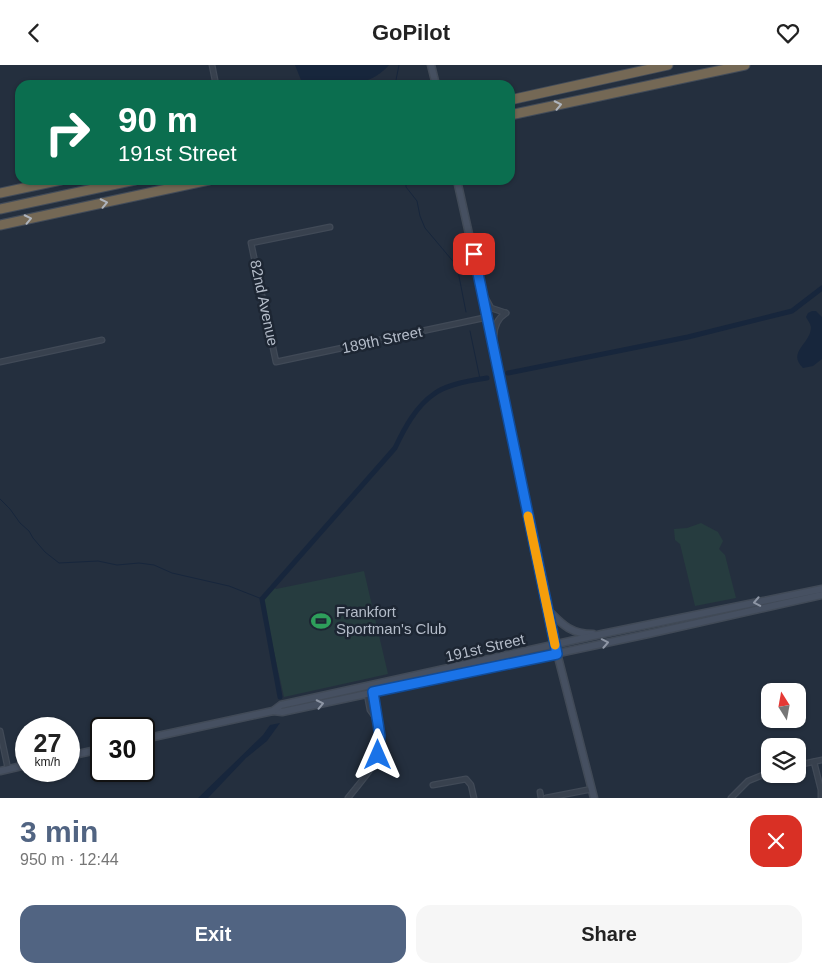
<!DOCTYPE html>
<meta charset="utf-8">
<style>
:root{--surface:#fff;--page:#f6f6f6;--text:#222;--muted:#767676;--accent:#516482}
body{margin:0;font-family:Helvetica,sans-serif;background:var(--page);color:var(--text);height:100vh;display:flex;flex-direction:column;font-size:19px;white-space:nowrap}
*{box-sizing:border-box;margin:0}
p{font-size:16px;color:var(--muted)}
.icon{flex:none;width:28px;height:28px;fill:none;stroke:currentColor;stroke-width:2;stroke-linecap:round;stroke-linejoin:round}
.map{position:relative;height:733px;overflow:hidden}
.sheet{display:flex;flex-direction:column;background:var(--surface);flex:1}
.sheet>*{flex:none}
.hud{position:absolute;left:15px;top:15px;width:500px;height:105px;border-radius:15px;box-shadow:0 1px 4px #0004;background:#0b6e4f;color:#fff;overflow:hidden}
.needle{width:32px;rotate:349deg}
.tools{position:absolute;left:761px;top:618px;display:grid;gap:10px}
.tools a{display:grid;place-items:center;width:45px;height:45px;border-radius:10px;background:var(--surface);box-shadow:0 1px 4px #0004;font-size:25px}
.speed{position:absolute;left:15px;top:652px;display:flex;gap:10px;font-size:25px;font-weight:700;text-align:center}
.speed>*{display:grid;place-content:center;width:65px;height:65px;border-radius:50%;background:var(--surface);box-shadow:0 1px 4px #0004;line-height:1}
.speed small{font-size:12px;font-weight:400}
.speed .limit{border:2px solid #111;border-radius:8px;background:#fff;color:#111}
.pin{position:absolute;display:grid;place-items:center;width:42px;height:42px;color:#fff;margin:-21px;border-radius:10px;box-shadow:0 2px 8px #0006}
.me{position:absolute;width:55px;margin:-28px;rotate:0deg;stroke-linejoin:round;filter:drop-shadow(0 0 4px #0008)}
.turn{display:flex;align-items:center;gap:18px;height:105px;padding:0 20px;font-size:22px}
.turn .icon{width:65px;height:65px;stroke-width:2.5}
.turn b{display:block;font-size:35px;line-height:42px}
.round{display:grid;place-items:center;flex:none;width:52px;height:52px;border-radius:15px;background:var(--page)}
.overview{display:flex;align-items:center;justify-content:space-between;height:85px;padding:0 20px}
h1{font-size:30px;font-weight:700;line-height:38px;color:var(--accent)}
.button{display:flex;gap:10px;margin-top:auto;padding:10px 20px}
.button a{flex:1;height:58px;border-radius:15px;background:var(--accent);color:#fff;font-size:20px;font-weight:700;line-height:58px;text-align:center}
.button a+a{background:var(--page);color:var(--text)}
header{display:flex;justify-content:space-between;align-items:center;height:65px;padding:0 20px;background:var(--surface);font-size:22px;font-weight:700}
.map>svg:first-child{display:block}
.green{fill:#263c3f}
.water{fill:#17263c}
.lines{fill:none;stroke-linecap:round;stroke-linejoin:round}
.stream{stroke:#17263c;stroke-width:1}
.canal{stroke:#17263c;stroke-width:5}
.street-casing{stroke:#414a57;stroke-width:7}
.secondary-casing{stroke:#414a57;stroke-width:9}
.highway-casing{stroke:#434c59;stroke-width:11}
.street{stroke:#38414e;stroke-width:4.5}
.secondary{stroke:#465061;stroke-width:6}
.highway{stroke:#746855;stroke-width:9}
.oneway{stroke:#aeb4bd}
.oneway2{stroke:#8e96a5}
.route-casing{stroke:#114b97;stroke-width:12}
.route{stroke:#1a73e8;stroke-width:9}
.slow{stroke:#f59e0b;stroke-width:9}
.labels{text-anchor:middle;stroke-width:5;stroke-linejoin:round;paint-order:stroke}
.street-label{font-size:15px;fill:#b4bcc9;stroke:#1d2633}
.poi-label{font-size:15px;fill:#b4bcc9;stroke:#1d2633;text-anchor:start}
</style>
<header><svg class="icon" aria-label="back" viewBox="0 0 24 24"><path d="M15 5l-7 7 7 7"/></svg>GoPilot<svg class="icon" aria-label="heart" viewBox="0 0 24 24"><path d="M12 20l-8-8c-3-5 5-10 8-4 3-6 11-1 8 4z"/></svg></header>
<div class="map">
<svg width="822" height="733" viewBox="0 0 822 733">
<rect width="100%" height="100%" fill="#242f3e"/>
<g class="green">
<polygon points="701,458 718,467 723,476 719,484 725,490 736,533 695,541 680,479 675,475 674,464 687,463"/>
<polygon points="364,506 388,609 284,632 263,537 265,527 271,520 276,524"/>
</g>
<g class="water">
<path d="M 295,0 L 389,0 C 366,26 334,20 303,20 Z"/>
<path d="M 812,246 L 816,246 L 822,252 L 822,294 L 813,301 L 803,303 C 787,287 810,279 811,263 C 811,259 808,256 806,252 L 808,248 Z"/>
<polygon points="280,658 267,676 246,693 208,733 198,733 263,670 270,660"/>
</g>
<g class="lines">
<g class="stream">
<polyline points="395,20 399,0"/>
<polyline points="406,115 406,122 417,136 420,151 425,163 457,201 466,247"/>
<polyline points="470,266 480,314"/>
<polyline points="0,434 10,444 20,458 29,466 33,473 45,487 59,498 98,496 117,500 139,498 154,500 172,508 229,521 262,534"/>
</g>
<g class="canal">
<polyline points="508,308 688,272 792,246 822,223"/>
<path d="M 280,632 L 262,534 L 395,383 C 404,364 416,341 434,329 C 445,320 473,315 487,313"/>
</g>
<defs>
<g id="street">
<polyline points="212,0 216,20"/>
<polyline points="330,162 251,178 276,297 488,252"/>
<polyline points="485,232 491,243 506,248"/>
<path d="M 494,272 C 494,262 498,253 506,248"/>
<polyline points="0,297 102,275"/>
<polyline points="367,629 370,645 375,652 376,644 373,627"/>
<polyline points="0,666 8,704"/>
<polyline points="814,697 821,725 821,733"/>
<polyline points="798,700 822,695"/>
<polyline points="433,720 466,714 471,720 474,733"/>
<polyline points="540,727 541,733"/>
<path d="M 348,733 C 373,701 385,695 375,652"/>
<polyline points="546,733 592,724"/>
<polyline points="731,733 748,716 770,707"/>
</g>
<g id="secondary">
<polyline points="431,0 436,20"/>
<polyline points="457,115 493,277 555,580 594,733"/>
<path d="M 547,544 C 562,559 570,569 593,569"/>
<polyline points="273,646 282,647 648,569 822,530"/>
<polyline points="144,674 273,646 281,640 602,569 822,524"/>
<polyline points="69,691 101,684"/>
<polyline points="0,706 26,700"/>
</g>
<g id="highway">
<polyline points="510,35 668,0"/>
<polyline points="510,50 745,0"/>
<polyline points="0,128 61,115"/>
<polyline points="0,144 135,115"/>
<polyline points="0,160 209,115"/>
</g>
</defs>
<use href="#street" class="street-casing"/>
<use href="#secondary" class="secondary-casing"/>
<use href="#highway" class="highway-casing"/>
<use href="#street" class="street"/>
<use href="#secondary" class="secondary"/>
<use href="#highway" class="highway"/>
</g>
<defs><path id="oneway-chevron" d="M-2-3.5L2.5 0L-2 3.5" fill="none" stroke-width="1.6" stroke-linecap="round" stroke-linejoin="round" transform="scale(1.25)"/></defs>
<g class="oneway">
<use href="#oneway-chevron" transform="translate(558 40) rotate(-12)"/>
<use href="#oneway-chevron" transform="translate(104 138) rotate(-12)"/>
<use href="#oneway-chevron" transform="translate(28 154) rotate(-12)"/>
</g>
<g class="oneway2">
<use href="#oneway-chevron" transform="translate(757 537) rotate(169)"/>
<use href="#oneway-chevron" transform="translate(605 578) rotate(-11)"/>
<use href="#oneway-chevron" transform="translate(320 639) rotate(-12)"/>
</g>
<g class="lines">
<defs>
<polyline id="route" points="378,690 380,671 373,627 557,589 474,189"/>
</defs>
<use href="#route" class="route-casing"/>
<use href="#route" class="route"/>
<polyline class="slow" points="528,451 555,580"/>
</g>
<defs>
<symbol id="stadium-bare" viewBox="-9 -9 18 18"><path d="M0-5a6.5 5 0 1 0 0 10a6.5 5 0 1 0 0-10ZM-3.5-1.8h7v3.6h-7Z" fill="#2e9e5b" stroke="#1d2633" stroke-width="2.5" paint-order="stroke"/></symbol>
</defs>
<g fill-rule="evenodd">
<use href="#stadium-bare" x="307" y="542" width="28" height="28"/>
</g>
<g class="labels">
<g class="street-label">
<text transform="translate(264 238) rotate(78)" y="5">82nd Avenue</text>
<text transform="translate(382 275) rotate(-12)" y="5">189th Street</text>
<text transform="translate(485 583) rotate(-13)" y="5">191st Street</text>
</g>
<g class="poi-label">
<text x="336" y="552">Frankfort<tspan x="336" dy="17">Sportman's Club</tspan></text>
</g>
</g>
</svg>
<div class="tools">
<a><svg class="needle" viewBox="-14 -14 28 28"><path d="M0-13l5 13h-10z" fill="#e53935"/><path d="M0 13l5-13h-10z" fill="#767676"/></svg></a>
<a><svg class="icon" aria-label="layers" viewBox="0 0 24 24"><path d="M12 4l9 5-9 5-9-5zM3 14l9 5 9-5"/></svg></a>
</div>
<div class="speed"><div>27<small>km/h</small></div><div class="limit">30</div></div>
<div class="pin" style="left:474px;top:189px;background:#d93025"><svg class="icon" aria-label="arrive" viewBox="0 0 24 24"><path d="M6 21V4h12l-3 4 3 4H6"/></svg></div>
<svg class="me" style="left:378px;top:690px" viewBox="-20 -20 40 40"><path d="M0-17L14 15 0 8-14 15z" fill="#1a73e8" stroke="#fff" stroke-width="4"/></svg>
<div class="hud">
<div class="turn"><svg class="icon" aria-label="right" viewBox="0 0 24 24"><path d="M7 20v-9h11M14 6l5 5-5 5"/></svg><div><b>90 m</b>191st Street</div></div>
</div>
</div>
<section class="sheet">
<div class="overview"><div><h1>3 min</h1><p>950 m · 12:44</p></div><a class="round" style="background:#d93025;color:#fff"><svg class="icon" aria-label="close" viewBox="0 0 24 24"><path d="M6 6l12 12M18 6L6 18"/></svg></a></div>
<div class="button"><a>Exit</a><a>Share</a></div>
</section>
